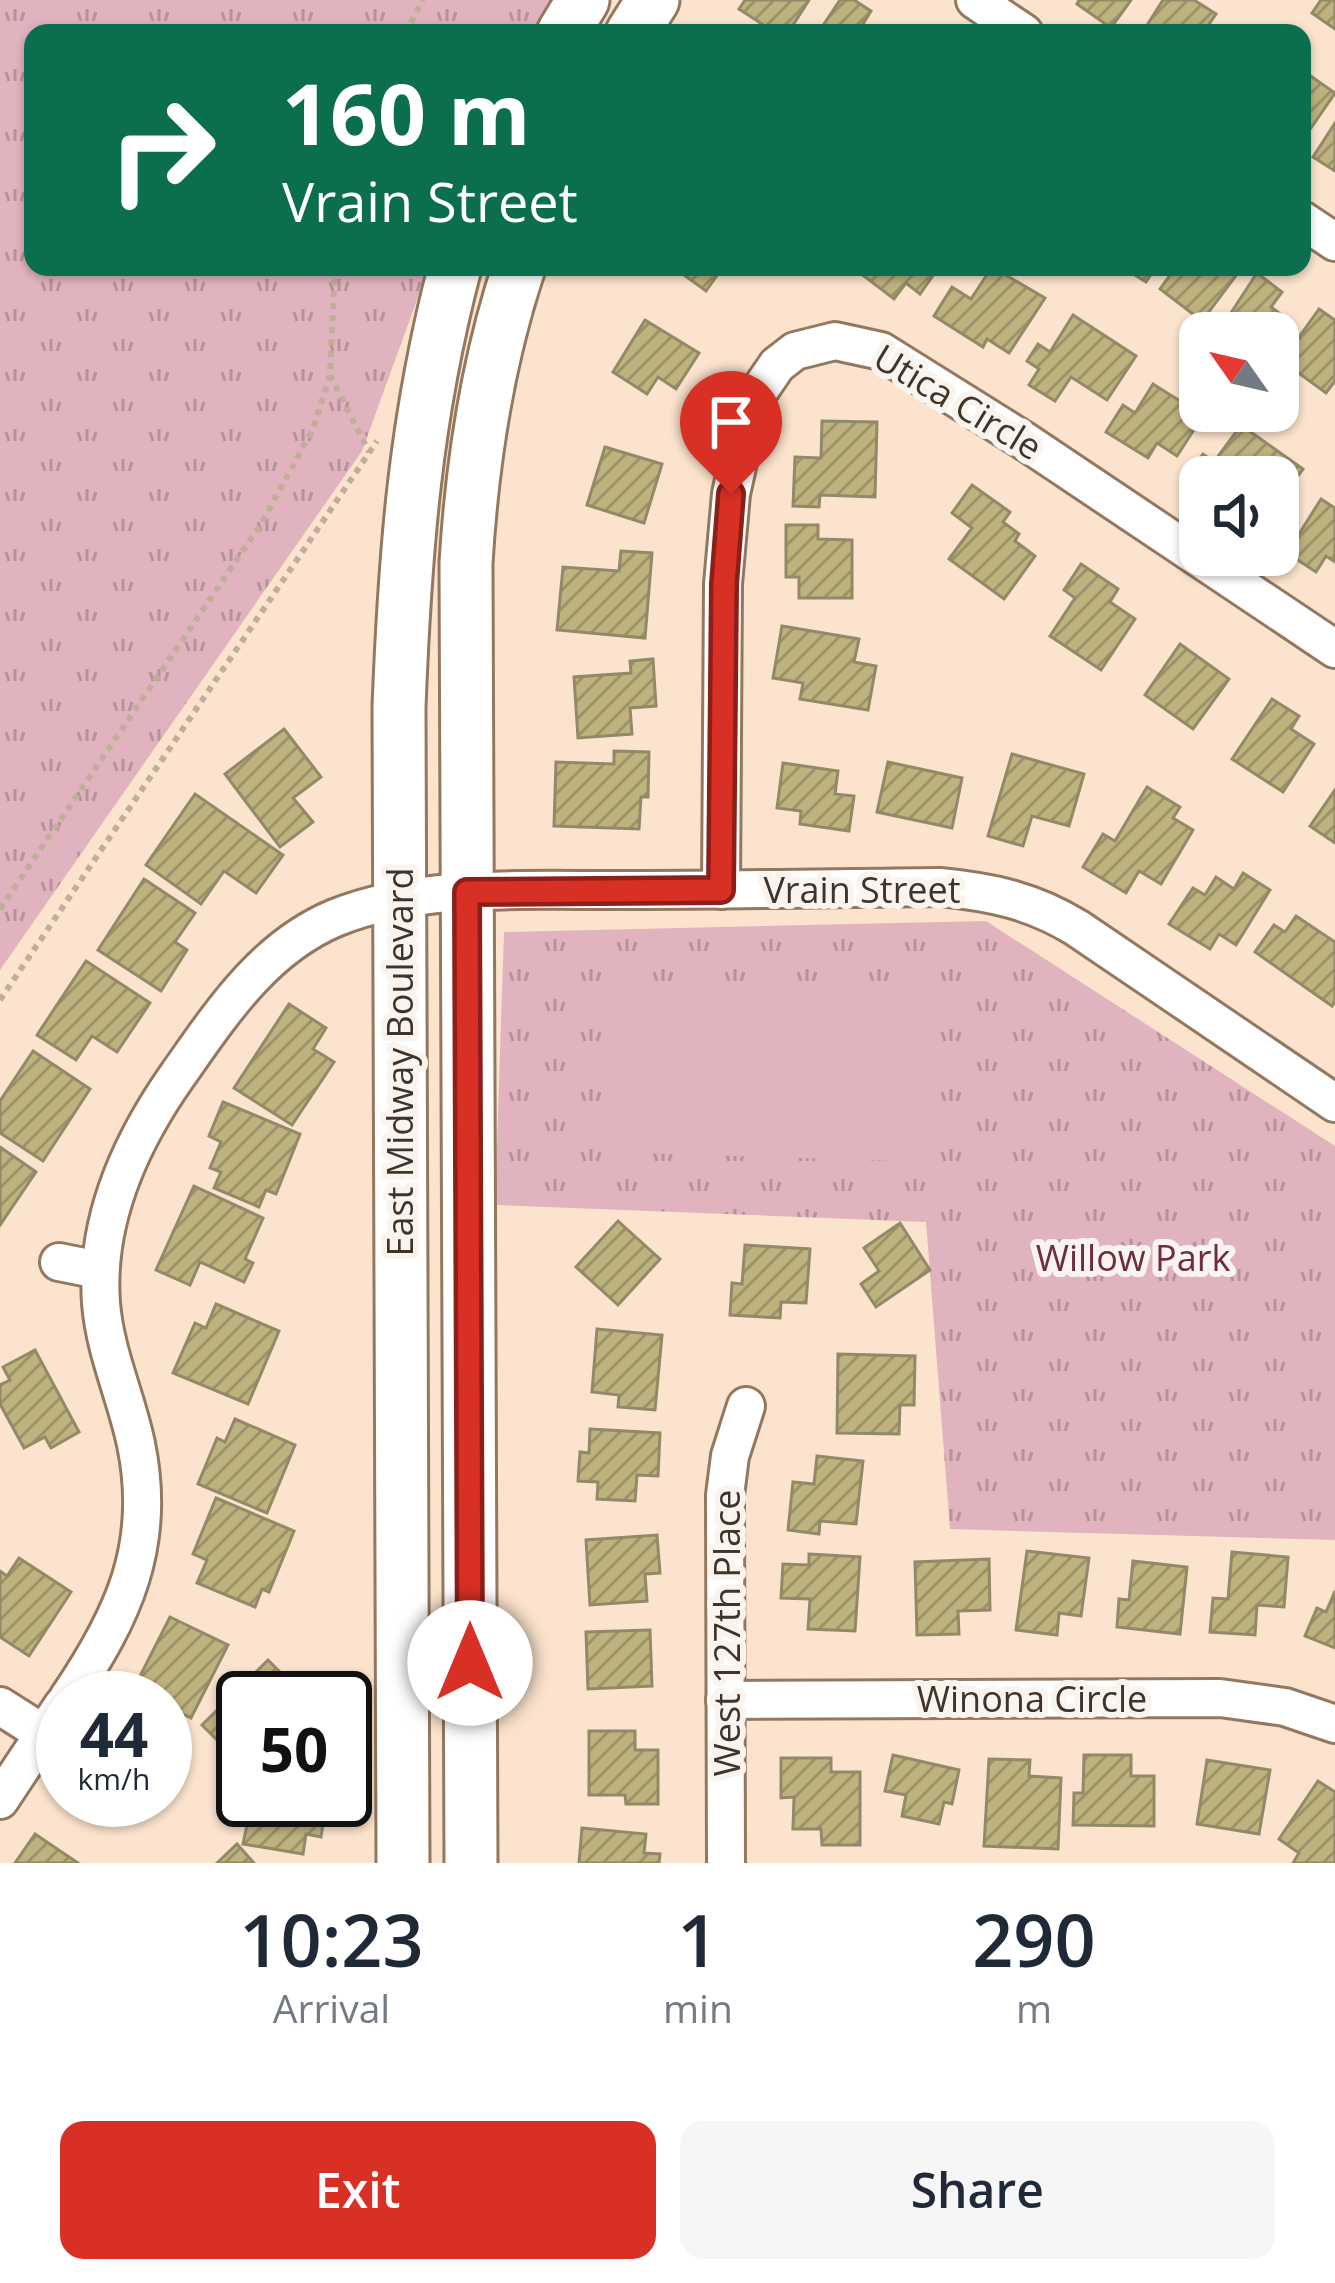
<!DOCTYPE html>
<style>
:root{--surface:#fff;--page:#f6f6f7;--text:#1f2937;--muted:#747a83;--accent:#d93025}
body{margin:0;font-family:"Open Sans",sans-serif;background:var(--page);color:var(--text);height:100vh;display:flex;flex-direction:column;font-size:45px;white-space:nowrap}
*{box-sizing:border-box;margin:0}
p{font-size:39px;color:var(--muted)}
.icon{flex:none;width:66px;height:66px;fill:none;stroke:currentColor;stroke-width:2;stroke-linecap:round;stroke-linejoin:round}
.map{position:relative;height:1863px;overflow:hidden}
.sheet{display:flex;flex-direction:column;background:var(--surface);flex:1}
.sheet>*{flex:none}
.banner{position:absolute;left:24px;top:24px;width:1287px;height:252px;border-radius:24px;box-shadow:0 3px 9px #0004;background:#0b6e4f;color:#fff;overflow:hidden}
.needle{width:78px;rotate:304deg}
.buttons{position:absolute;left:1179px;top:312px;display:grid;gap:24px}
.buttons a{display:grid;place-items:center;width:120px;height:120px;border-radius:24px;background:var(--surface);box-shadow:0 3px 9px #0004;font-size:60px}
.speed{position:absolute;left:36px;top:1671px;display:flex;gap:24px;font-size:60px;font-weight:700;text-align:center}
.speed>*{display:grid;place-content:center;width:156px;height:156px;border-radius:50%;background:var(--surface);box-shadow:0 3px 9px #0004;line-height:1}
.speed small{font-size:30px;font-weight:400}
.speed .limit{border:6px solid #111;border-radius:18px;background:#fff;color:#111}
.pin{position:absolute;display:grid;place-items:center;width:102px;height:102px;color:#fff;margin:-123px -51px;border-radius:50% 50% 50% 0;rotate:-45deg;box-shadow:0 0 12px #0007}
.pin .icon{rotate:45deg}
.me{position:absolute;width:132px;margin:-66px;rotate:0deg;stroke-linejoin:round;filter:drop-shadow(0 0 9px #0008)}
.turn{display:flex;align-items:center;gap:42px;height:252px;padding:0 60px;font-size:54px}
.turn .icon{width:156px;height:156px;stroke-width:2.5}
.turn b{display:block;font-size:84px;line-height:102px}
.eta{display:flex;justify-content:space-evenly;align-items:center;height:204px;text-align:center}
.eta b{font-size:72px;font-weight:600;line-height:84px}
.primary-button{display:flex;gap:24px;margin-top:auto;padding:24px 60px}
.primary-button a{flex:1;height:138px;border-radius:24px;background:var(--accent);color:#fff;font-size:48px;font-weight:600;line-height:138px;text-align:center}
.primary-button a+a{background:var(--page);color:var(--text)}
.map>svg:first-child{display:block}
.park{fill:url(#park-tufts)}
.garden{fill:#e0b3be}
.building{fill:url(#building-hatch);stroke:#928a67;stroke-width:3}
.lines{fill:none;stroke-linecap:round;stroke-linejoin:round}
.street-casing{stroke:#93785f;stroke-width:42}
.secondary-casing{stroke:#93785f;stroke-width:57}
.path{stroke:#c2ad9b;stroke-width:6;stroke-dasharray:6 6;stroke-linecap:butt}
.street{stroke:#fff;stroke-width:36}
.secondary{stroke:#fff;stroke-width:51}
.route-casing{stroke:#8d1f18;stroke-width:30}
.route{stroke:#d93025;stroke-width:21}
.labels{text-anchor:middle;stroke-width:12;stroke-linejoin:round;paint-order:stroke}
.street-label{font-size:36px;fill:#40342a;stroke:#faf4ee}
.park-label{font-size:36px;fill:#6f2b42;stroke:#faf4ee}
</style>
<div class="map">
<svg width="1335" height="1863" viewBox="0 0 1335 1863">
<defs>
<pattern id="park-tufts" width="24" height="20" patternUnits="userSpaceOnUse" patternTransform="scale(3)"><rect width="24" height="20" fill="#e0b3be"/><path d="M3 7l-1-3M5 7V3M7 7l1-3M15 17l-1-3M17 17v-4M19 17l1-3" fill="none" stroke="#b7929b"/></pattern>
<pattern id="building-hatch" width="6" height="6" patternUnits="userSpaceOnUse" patternTransform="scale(3)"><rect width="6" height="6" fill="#beb27f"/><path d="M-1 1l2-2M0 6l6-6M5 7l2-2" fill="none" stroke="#9c9268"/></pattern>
</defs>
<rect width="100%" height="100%" fill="#fbe3cd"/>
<g class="park">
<polygon points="0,0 555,0 535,33 33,33 33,267 429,267 362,451 0,970"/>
<polygon points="986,921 1335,1146 1335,1540 950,1529 926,1222 495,1205 504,932"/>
</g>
<polygon class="garden" points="612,990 934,998 929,1162 607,1152"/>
<g class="building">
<polygon points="745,0 809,0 788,33 776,33 739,9"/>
<polygon points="840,0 854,0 871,11 863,24 877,33 818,33"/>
<polygon points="1079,0 1131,0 1111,28 1077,4"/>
<polygon points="1163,0 1194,0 1216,14 1203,33 1142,33"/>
<polygon points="1321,0 1335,0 1335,29 1312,13"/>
<polygon points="1302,70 1335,93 1302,141"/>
<polygon points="1335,123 1335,171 1313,157"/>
<polygon points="673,267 723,267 706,291"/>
<polygon points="858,267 939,267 920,294 906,283 894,299 856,270"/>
<polygon points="992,267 1045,298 1009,353 987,339 983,347 934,316 952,287 971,299"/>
<polygon points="1122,267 1156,267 1146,282"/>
<polygon points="1176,267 1231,267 1238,273 1202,321 1160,289"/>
<polygon points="1257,273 1282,292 1271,307 1291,322 1278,339 1278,333 1227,333 1232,327 1225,322"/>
<polygon points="1319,309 1335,320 1335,381 1326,393 1282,361"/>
<polygon points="1073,315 1136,356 1107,400 1071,377 1055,401 1029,385 1039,369 1027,361 1038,344 1050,352"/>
<polygon points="645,320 699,353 676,389 658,377 647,394 613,372"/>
<polygon points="1153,384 1188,406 1185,412 1199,422 1177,456 1157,443 1148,458 1106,432 1123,405 1135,413"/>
<polygon points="822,421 877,422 875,497 820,495 819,507 793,506 795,457 821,458"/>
<polygon points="1241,425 1303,469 1278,503 1278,477 1200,478 1190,471 1203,454 1214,462"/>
<polygon points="605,447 662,464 644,523 587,505"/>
<polygon points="972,485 1010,512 1003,522 1019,534 1015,541 1035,556 1004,599 949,559 972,528 952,513"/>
<polygon points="1321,499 1335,508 1335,562 1326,556 1316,572 1287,553"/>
<polygon points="786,525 818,525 818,539 852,540 852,598 799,598 799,577 786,577"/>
<polygon points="621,551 652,553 645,638 557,630 563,567 619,571"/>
<polygon points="1081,564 1118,589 1110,602 1135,619 1101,670 1050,636 1075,598 1064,590"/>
<polygon points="782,626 859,639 854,662 876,666 868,710 800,699 803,683 773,678"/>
<polygon points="1180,644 1229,679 1193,729 1145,695"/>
<polygon points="653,659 656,706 630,708 632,734 578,738 574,677 631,673 630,661"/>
<polygon points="1272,699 1299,716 1291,729 1314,744 1283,792 1232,759"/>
<polygon points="284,729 321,777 293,798 313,822 280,847 225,774"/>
<polygon points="614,751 649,752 648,797 641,797 639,829 554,826 556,762 614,764"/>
<polygon points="1012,754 1084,774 1069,826 1032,816 1023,846 988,836"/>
<polygon points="888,762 962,778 952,828 877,812"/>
<polygon points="783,763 838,771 835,794 854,796 849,831 800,824 801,811 777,808"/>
<polygon points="1147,787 1180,807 1173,818 1193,830 1161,884 1139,871 1126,893 1083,867 1103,834 1115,841"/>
<polygon points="1335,790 1335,843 1310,826"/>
<polygon points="195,794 283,855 256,893 224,871 201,904 146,865"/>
<polygon points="1243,873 1270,890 1236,945 1219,934 1210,949 1169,924 1193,888 1205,895 1216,877 1234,889"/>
<polygon points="144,879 195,913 175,942 187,950 161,991 98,950"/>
<polygon points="1296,916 1335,942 1335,1001 1332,1006 1255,952 1274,925 1285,932"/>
<polygon points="86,961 150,1003 117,1052 92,1036 76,1060 37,1035"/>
<polygon points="289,1004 326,1028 313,1049 334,1062 292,1125 234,1088"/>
<polygon points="33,1051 90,1089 43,1161 0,1133 0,1101"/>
<polygon points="223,1102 300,1134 276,1194 266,1190 259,1207 214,1188 221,1172 210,1168 221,1142 209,1136"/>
<polygon points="0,1147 36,1172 0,1225"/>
<polygon points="194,1186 263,1218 245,1259 253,1263 244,1282 200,1262 190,1285 156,1270"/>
<polygon points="618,1221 660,1259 618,1305 576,1267"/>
<polygon points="900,1223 930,1270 876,1307 861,1284 879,1271 864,1248"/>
<polygon points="745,1245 810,1249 806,1303 781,1302 780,1318 730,1315 732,1283 742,1284"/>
<polygon points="216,1304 279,1331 248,1404 173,1373 195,1323 206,1328"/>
<polygon points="597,1329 662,1335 655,1410 618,1407 619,1395 592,1392"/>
<polygon points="35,1350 79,1432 51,1448 45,1437 24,1448 0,1404 0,1385 10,1380 3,1367"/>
<polygon points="838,1354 915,1356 914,1405 900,1405 899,1434 837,1433"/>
<polygon points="235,1419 295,1445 267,1513 198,1484 217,1438 225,1442"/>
<polygon points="590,1429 660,1433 658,1476 637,1475 635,1501 597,1499 598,1482 578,1481 580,1452 589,1453"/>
<polygon points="817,1456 863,1461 856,1524 820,1521 819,1534 788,1530 793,1482 814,1484"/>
<polygon points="216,1498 294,1531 269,1592 262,1589 255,1607 197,1583 207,1560 193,1554"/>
<polygon points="657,1535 660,1573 645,1574 647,1601 590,1605 586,1540"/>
<polygon points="1027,1551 1089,1558 1081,1616 1059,1613 1057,1635 1016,1630"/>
<polygon points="1232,1552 1288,1557 1284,1607 1257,1605 1255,1635 1210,1632 1213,1598 1228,1599"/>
<polygon points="809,1554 860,1557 855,1631 808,1629 810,1599 781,1598 783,1564 809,1565"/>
<polygon points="19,1558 71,1592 29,1656 0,1637 0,1571 7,1576"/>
<polygon points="989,1559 990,1610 958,1611 959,1634 917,1635 915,1562"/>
<polygon points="1133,1561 1187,1567 1180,1634 1117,1627 1119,1599 1129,1600"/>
<polygon points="1335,1591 1335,1648 1305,1636 1317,1608 1326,1612"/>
<polygon points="170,1617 228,1645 191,1718 165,1705 166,1693 138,1680"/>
<polygon points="650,1630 652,1686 588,1689 586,1632"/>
<polygon points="268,1660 306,1698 243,1698 243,1732 226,1749 202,1725"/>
<polygon points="589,1731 635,1731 635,1750 658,1750 658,1804 626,1804 625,1795 589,1795"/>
<polygon points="893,1755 959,1770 952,1804 944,1802 939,1824 902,1816 906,1795 885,1791"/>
<polygon points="1084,1755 1131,1755 1131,1776 1154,1776 1154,1826 1073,1825 1074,1793 1083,1793"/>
<polygon points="781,1758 831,1758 831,1772 860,1772 860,1845 822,1845 821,1829 793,1829 794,1797 781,1798"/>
<polygon points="989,1759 1030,1760 1029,1776 1061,1778 1058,1849 984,1846"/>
<polygon points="1207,1760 1270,1770 1259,1834 1197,1824"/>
<polygon points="243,1773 243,1800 318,1800 317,1811 325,1812 321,1837 306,1834 303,1854 243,1844 247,1825 234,1823"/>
<polygon points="1318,1781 1335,1792 1335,1863 1293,1863 1299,1853 1279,1839"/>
<polygon points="582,1828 646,1834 644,1853 660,1854 659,1863 579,1863"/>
<polygon points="35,1834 78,1863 15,1863"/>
<polygon points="237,1844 254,1863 217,1863"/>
</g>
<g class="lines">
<defs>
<g id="street">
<polyline points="975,0 1024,33"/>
<polyline points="1302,220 1335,242"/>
<polyline points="721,890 723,584 731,494 751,403 777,365 795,351 835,341 881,351 1023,440 1335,649"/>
<polyline points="59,1262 99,1270"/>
<path d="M 68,1698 C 123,1617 157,1545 136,1444 C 126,1396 105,1353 101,1303 C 95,1220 130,1143 177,1076 C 220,1015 263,948 335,918 C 423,882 538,891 632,890 C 734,890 837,888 940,887 C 992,892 1033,901 1077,928 L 1335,1103"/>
<polyline points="725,1700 1220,1698 1285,1707 1335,1724"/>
<polyline points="0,1706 63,1746"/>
<polyline points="0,1800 63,1705"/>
<polyline points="726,1863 725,1495 730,1456 746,1406"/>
</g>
<g id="secondary">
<polyline points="563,33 583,0"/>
<polyline points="632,33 653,0"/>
<path d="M 403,1863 L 399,707 C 405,552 415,418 455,267"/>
<path d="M 471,1863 L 466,563 C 472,463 487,363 519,267"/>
</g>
</defs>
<use href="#street" class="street-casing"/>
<use href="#secondary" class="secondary-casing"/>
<g class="path">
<polyline points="405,33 423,0"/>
<polyline points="330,375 369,452"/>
<polyline points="0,909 261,524 313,429 330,375 335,267"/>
<polyline points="0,1000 377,441"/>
</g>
<use href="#street" class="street"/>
<use href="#secondary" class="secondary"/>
</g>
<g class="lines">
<defs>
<polyline id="route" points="470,1663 467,892 721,890 724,584 731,494"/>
</defs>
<use href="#route" class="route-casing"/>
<use href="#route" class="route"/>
</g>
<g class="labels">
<g class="street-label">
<text transform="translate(958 402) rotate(31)" y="13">Utica Circle</text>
<text x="862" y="903">Vrain Street</text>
<text transform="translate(400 1062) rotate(-90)" y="13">East Midway Boulevard</text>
<text transform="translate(727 1633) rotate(-90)" y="13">West 127th Place</text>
<text x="1032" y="1712">Winona Circle</text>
</g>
<g class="park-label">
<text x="1133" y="1271">Willow Park</text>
</g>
</g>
</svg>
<div class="buttons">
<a><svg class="needle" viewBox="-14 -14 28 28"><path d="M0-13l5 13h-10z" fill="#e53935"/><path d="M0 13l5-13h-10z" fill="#747a83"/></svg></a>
<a><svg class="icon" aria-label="sound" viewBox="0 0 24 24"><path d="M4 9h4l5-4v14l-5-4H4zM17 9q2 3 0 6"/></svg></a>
</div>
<div class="speed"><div>44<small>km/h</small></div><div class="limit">50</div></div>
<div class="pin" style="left:731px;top:494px;background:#d93025"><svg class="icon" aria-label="arrive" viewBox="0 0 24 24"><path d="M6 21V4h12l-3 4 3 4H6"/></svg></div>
<svg class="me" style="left:470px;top:1663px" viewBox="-20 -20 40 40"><circle r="19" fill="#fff"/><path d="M0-13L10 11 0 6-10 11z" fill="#d93025"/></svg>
<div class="banner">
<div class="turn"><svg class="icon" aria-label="right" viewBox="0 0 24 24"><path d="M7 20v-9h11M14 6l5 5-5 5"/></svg><div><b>160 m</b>Vrain Street</div></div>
</div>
</div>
<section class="sheet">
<div class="eta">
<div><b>10:23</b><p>Arrival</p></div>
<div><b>1</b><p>min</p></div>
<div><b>290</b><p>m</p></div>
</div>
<div class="primary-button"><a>Exit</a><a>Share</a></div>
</section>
